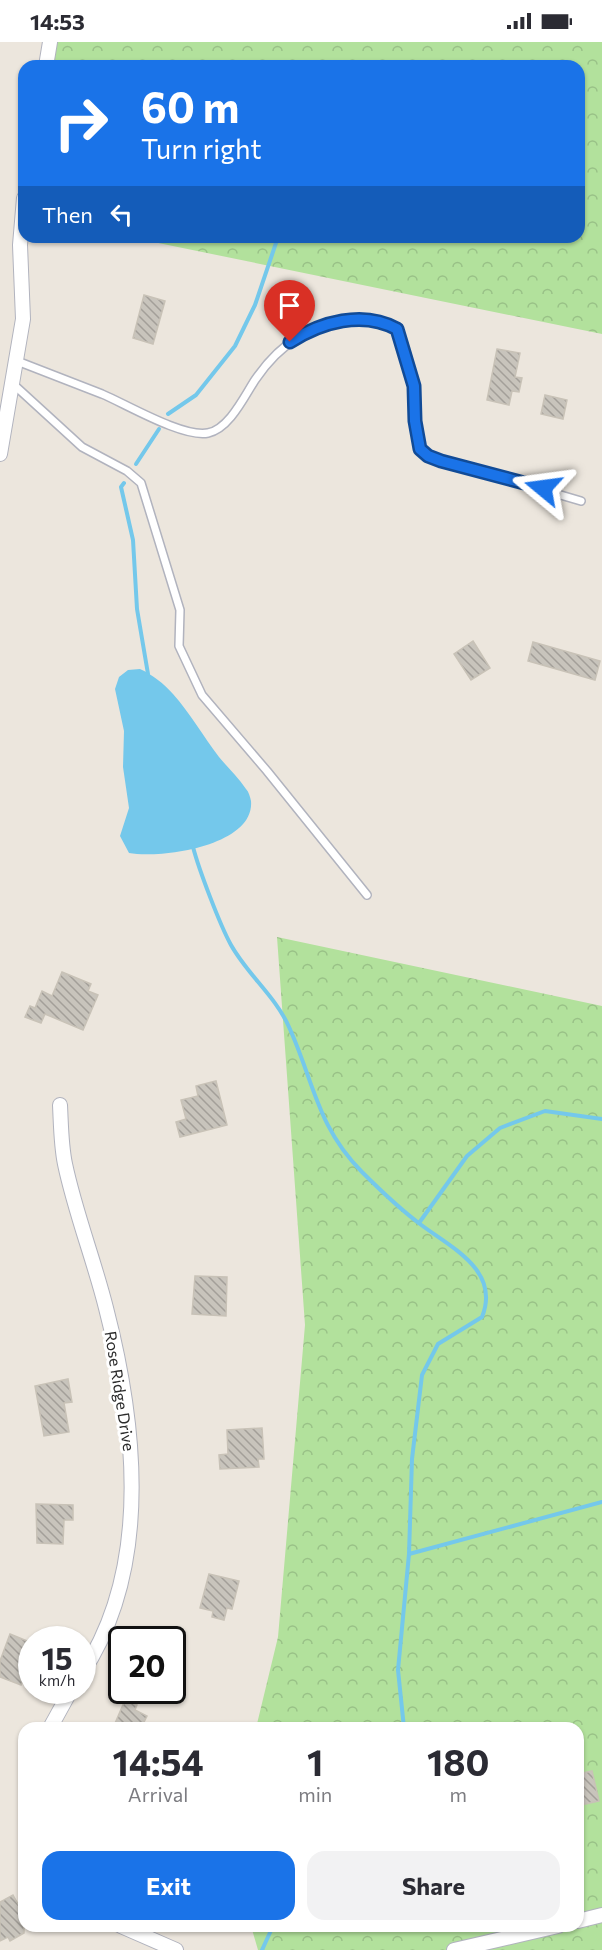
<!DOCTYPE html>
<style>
:root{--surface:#fff;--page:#f2f2f3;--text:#2b2b33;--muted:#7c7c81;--accent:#1a73e8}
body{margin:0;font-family:Commissioner,sans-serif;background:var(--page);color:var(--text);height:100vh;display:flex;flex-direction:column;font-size:22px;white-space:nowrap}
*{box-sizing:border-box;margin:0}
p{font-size:20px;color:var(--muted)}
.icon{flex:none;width:33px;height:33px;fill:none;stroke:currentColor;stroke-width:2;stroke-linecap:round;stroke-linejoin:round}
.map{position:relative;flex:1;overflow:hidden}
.drawer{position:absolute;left:18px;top:1680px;width:566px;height:210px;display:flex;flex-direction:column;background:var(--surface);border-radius:18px;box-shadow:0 2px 4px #0004}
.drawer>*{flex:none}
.banner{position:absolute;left:18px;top:18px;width:567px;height:183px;border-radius:18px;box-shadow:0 2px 4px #0004;background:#1a73e8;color:#fff;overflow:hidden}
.speed{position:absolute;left:18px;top:1584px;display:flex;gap:12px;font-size:30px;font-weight:700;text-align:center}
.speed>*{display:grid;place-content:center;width:78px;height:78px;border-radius:50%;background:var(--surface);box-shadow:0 2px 4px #0004;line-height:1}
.speed small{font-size:15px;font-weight:400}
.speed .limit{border:3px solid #111;border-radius:9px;background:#fff;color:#111}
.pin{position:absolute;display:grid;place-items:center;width:51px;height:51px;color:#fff;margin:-62px -26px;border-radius:50% 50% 50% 0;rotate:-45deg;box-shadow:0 0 6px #0007}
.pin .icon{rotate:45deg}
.me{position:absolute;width:66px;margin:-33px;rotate:286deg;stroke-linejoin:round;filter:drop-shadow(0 0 4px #0008)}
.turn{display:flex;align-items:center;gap:21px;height:126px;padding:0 24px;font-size:27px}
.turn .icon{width:78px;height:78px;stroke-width:2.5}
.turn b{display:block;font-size:42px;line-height:51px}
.then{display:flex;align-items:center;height:57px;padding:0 24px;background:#0003;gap:12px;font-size:22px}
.eta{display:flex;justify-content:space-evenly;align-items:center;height:102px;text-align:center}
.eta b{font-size:36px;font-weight:700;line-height:42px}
.cta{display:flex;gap:12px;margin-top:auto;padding:12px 24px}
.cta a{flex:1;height:69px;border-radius:18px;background:var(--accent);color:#fff;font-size:24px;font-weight:700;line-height:69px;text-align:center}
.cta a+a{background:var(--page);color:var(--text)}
.status{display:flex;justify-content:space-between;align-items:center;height:42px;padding:0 30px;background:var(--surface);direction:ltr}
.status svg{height:16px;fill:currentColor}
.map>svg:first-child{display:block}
.forest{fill:url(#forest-crowns)}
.water{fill:#74c8eb}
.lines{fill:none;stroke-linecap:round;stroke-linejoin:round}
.stream{stroke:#74c8eb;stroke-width:4}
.building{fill:url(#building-back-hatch);stroke:#c8c2b7;stroke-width:1.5}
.lane-casing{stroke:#b1b3be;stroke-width:10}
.street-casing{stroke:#b1b3be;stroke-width:16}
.lane{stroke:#fff;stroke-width:7}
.street{stroke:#fff;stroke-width:14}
.route-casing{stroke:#114b97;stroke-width:15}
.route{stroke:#1a73e8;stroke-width:10}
.labels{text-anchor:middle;stroke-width:6;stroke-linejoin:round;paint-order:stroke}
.street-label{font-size:16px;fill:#2b2b2b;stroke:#fff}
</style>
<div class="status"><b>14:53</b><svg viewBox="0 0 49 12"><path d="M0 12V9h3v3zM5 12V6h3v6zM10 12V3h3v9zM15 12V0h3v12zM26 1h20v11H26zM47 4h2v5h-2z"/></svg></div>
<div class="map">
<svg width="602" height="1908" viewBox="0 0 602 1908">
<defs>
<pattern id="forest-crowns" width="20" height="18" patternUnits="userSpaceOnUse" patternTransform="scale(1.5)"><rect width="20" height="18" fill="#b2e19c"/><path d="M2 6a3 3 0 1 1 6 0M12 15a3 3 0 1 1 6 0" fill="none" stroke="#99c187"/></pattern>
<pattern id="building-back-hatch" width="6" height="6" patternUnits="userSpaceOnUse" patternTransform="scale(1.5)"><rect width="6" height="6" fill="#c8c4bc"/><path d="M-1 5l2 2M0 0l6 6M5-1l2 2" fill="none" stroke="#a39f99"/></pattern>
</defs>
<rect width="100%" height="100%" fill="#ece6dd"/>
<g class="forest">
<polygon points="44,0 602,0 602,292 129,195 579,195 579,24 40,24"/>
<polygon points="277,895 602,964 602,1908 258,1908 251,1884 578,1884 578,1686 256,1686 278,1595 305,1283"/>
</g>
<path class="water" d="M 140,627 C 153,633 163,641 173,652 C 190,671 203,694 219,715 C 228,726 238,735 246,747 C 249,750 250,755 251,759 C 255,804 160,817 129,811 L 120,794 L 129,766 L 123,725 L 124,689 L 115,647 L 119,635 L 128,628 Z"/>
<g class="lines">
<g class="stream">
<polyline points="168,372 196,353 235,304 255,263 278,195"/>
<polyline points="136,422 159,387"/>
<polyline points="124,441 121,445 133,498 137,567 148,632"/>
<path d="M 193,805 C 199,828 220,883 231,903 C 247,932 276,955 289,985 C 314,1040 317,1085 362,1130 C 380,1148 400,1167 420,1182 C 450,1205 501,1228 482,1275 L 438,1302 L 422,1333 L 412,1417 L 409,1512 L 398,1628 L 404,1686"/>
<polyline points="419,1181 467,1114 500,1086 545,1069 602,1077"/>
<polyline points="409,1512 602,1460"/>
<polyline points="262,1908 273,1884"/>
</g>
</g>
<g class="building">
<polygon points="144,253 165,259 153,302 133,296"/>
<polygon points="497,307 520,311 515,335 522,336 519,350 512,349 509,363 487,358"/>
<polygon points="545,353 567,358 563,377 541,372"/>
<polygon points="473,599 490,626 471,638 454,612"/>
<polygon points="533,600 600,619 595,638 528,619"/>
<polygon points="62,930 91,942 88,949 98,953 83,988 45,972 41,981 25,975 30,964 35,966 42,949 52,954"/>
<polygon points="216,1039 227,1083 180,1095 176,1080 186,1077 181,1058 198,1054 196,1044"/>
<polygon points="195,1234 227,1235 226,1274 192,1272"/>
<polygon points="68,1337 72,1360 64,1361 69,1390 44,1394 35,1344"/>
<polygon points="262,1386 264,1417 258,1417 259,1425 220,1427 219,1413 228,1412 227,1388"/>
<polygon points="36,1462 73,1463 73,1478 64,1478 63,1502 37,1501"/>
<polygon points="209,1532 239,1539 232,1567 227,1566 224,1578 212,1575 213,1569 200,1566"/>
<polygon points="10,1592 32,1601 23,1626 27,1628 21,1643 0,1635 0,1619"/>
<polygon points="125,1658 137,1663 135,1668 147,1674 141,1686 113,1686"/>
<polygon points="592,1729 599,1759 581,1763 578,1732"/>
<polygon points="13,1853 24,1873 24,1891 10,1899 8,1895 0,1899 0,1860"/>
</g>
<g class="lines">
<defs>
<g id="lane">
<path d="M 17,319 C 45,330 74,341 102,352 C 126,362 183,396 208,391 C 229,387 244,355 255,338 C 278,304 310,281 352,278 C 367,277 383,276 395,286 C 402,291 403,302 406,310 C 409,322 413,333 414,346 C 416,368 410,398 428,414 L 581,459"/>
<polyline points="12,341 82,405 127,429 141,441 180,568 179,604 202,653 267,729 367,853"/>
</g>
<g id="street">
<polyline points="46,24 50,0"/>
<polyline points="0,412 23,277 20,203 24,156"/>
<path d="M 60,1063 C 61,1082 61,1103 65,1122 C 75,1170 94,1218 106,1266 C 136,1382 152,1526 82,1631"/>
<polyline points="50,1686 71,1648"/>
<polyline points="578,1879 602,1873"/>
<polyline points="121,1884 176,1908"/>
<polyline points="454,1908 558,1884"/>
</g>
</defs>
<use href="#lane" class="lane-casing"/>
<use href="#street" class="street-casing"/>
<use href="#lane" class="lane"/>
<use href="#street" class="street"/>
</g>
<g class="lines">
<defs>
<path id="route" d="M 290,300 C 321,280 363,268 397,287 L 414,344 L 415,379 L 420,407 L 428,414 L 441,419 L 543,446"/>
</defs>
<use href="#route" class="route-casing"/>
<use href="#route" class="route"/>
</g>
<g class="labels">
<g class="street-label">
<text transform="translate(120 1349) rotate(81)" y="6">Rose Ridge Drive</text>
</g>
</g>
</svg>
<div class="speed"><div>15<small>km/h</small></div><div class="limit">20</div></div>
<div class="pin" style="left:290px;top:300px;background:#d93025"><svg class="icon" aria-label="arrive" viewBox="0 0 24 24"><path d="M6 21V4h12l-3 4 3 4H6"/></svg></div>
<svg class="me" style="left:543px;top:446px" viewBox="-20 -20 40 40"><path d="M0-17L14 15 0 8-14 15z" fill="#1a73e8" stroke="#fff" stroke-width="4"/></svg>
<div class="banner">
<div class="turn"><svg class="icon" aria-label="right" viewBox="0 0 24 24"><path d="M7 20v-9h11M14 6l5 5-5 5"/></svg><div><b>60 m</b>Turn right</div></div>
<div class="then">Then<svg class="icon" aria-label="left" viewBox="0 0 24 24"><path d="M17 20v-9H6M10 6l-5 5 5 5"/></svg></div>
</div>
<section class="drawer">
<div class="eta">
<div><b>14:54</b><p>Arrival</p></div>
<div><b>1</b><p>min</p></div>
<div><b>180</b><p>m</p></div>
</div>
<div class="cta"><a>Exit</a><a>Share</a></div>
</section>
</div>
